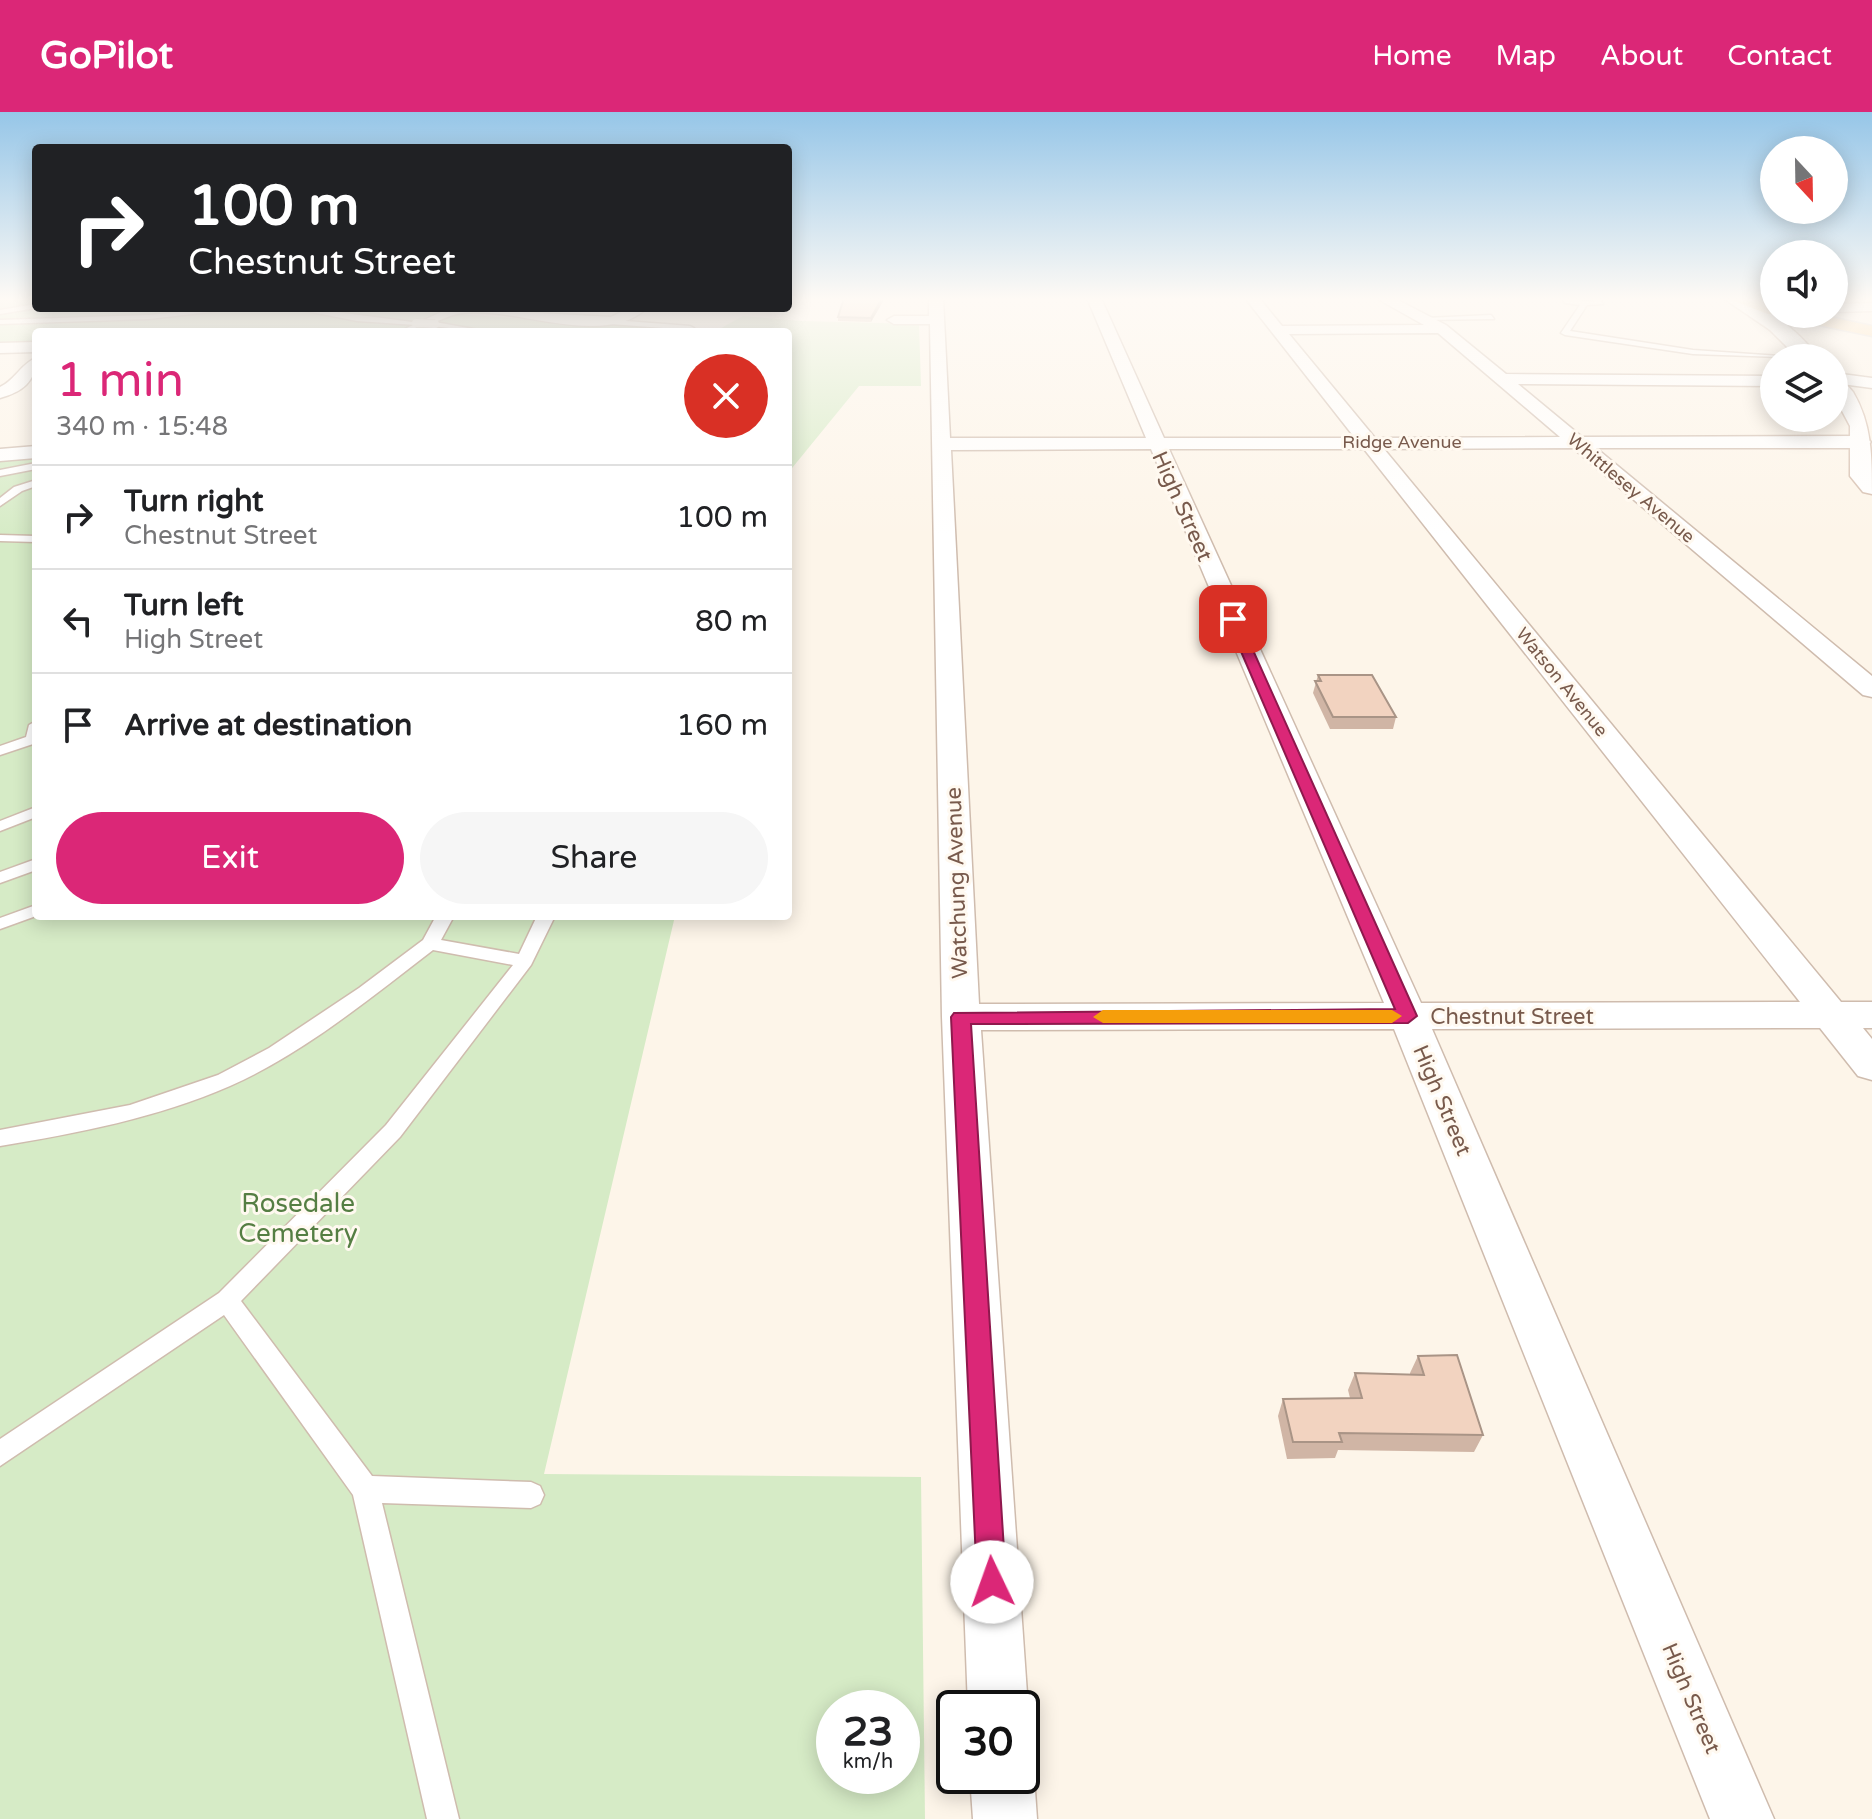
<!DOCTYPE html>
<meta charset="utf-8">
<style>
:root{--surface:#fff;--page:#f6f6f6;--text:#202124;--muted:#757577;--line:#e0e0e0;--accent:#db2777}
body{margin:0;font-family:"Varela Round",sans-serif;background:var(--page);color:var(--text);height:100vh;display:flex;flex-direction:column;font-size:30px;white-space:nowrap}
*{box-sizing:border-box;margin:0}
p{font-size:26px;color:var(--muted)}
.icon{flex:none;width:44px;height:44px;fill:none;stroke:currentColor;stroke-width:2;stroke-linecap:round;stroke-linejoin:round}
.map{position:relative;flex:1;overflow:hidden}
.drawer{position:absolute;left:32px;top:216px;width:760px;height:592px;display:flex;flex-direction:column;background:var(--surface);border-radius:8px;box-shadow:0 4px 20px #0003}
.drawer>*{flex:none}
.banner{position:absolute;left:32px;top:32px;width:760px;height:168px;border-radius:8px;box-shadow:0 4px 20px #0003;background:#202124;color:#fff;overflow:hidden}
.needle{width:52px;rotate:158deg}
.buttons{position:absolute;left:1760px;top:24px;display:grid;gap:16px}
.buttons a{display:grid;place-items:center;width:88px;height:88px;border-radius:50%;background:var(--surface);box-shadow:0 4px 20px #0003;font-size:40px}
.speed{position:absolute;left:816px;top:1578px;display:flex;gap:16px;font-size:40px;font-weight:700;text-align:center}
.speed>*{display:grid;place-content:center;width:104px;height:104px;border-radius:50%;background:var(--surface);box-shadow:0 4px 20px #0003;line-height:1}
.speed small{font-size:20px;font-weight:400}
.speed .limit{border:4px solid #111;border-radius:12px;background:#fff;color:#111}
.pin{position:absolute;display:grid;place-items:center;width:68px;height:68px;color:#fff;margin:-34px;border-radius:16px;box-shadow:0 4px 12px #0006}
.me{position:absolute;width:88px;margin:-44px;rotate:357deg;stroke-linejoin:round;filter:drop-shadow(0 0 6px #0008)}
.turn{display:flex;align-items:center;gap:28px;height:168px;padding:0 24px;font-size:36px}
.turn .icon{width:104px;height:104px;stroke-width:2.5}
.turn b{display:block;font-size:56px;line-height:68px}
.round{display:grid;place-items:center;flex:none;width:84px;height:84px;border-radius:42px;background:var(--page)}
.headline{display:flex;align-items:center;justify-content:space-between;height:136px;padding:0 24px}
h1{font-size:48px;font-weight:600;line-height:60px;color:var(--accent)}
.primary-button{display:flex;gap:16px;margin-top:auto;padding:16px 24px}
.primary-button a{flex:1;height:92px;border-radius:48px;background:var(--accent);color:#fff;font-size:32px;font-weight:600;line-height:92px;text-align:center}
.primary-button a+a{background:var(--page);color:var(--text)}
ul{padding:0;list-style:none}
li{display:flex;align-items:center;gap:24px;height:104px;padding:0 24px;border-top:2px solid var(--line)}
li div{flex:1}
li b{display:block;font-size:30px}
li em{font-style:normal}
header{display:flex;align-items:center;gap:48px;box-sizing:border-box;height:112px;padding:0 40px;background:var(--accent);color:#fff}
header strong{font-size:38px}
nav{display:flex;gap:44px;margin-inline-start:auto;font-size:28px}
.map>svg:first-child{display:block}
.green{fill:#d6ebc6;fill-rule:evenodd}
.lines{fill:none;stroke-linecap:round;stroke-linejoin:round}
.lane-casing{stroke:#cfbcae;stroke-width:3}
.street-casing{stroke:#cfbcae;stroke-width:3}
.secondary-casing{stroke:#d5beae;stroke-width:3}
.primary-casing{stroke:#dcd4d0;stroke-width:3}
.lane{fill:#fff;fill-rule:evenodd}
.street{fill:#fff;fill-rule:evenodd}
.secondary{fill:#fff;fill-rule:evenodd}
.primary{fill:#fbd8a2;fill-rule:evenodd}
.lane-bridge-casing{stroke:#cfbcae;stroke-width:9;stroke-linecap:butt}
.lane-bridge{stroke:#fff;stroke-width:8}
.wall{fill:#d0b5a5}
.shaded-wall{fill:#a99486}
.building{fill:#f2d3c0;stroke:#a99486;stroke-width:2}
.route{fill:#db2777;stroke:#8e194d;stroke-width:2}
.slow{fill:#f59e0b}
.labels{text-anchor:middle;stroke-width:6;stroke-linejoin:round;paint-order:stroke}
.far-street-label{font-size:18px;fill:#785a4c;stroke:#fff9f0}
.street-label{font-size:22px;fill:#785a4c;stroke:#fff9f0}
.near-park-label{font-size:26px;fill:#557e43;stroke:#fff9f0}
</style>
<header>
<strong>GoPilot</strong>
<nav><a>Home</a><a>Map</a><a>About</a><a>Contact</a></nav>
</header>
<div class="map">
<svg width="1872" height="1707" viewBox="0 0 1872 1707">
<rect width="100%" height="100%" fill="#fdf5e9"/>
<g class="green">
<polygon points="0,186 36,186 36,196 372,196 708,220 36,220 36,230 0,232"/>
<polygon points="743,204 801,209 919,212 921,274 859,274 788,361 788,220 714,220"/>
<path d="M 36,345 L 36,804 L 675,804 L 544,1362 L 921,1365 L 925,1707 L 0,1707 L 0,349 ZM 834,1596 L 902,1596 L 902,1664 L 834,1664 Z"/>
</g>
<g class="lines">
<defs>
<g id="lane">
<polygon points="1561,186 1594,190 1592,186 1599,186 1603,192 1587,193 1570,219 1693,238 1808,246 1693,242 1565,223 1561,221 1580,193 1565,191"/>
<polygon points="36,192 36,196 0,202 0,198"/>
<polygon points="219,196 244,196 149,207 0,212 0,208 149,203"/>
<polygon points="291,196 306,196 420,211 416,213 357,209"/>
<polygon points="1491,203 1494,207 1422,208 1426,206"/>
<polygon points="613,208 690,214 694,216 690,218 610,212"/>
<polygon points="435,210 479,218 483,220 432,214"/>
<polygon points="36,351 36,357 0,364 0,358"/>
<polygon points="36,368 36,374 22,379 0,394 0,386 14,375"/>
<polygon points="0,423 36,424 36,430 0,429"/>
<polygon points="36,609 36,631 0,643 0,634 26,625 29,613"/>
<polygon points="36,695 36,705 0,719 0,709"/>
<polygon points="36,747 36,758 0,771 0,760"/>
<polygon points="36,793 36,804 0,817 0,806"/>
<path d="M 436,804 L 454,804 L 441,828 L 519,842 L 537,804 L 555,804 L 531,853 L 400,1025 L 241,1189 L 372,1364 L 531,1370 L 540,1374 L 544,1383 L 540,1392 L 531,1396 L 382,1391 L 459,1707 L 427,1707 L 353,1383 L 224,1203 L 0,1354 L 0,1327 L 219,1181 L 386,1013 L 513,853 L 433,838 C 369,887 304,941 230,974 C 157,1006 78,1021 0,1034 L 0,1018 L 130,993 L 218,963 L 269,936 L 359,876 L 423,828 Z"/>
</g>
<g id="street">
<path d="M 929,186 L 943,186 L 950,326 L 1146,326 L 1087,186 L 1101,186 L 1164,326 L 1355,326 L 1245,186 L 1259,186 L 1282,214 L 1424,213 L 1376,186 L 1394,186 L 1446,213 L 1506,262 L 1774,264 L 1774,274 L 1518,272 L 1582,325 L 1862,324 L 1871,330 L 1862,336 L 1596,336 L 1872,564 L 1872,585 L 1863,583 L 1573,336 L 1384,337 L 1841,890 L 1872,890 L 1872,916 L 1863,916 L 1872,927 L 1872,968 L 1858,964 L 1820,916 L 1432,917 L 1774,1707 L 1710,1707 L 1394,917 L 981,918 L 1028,1596 L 1022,1612 L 1022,1596 L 968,1596 L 942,905 L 930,212 L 894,212 L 887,208 L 894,204 L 929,204 ZM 1438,221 L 1560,325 L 1375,326 L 1289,222 ZM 1151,337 L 1384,891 L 979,892 L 951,338 ZM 1169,337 L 1364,337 L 1800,890 L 1421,891 Z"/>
<polygon points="1872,191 1872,199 1834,200 1834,192"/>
<path d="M 450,196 L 611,205 L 629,196 L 647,196 C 604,237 515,194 462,201 C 438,205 425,220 398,220 Z"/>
<polygon points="36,230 36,240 0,241 0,231"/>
<path d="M 36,246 C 36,270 22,280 0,286 L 0,275 C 15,268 22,251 36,246 Z"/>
<polygon points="1834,261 1872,266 1872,276 1834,271"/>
<polygon points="36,334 36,346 0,349 0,337"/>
<polygon points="1022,1641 1034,1664 1037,1707 973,1707 970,1664 1022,1664"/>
</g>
<g id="secondary">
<path d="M 1723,186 C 1759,186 1797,217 1819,246 L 1798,246 L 1770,218 Z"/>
<path d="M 1834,265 C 1843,267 1847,273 1853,280 C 1872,312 1872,345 1872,382 L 1863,380 L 1850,364 L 1850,314 L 1834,284 Z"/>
</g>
<g id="primary">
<polygon points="1726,186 1752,186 1774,193 1774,202 1779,202 1768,202"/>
<polygon points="1782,202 1816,202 1872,214 1872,224 1785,206"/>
</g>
</defs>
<use href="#lane" class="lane-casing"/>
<use href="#street" class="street-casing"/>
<use href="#secondary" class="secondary-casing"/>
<use href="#primary" class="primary-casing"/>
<use href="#lane" class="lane"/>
<use href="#street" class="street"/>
<use href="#secondary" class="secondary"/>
<use href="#primary" class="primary"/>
<defs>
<polyline id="lane-bridge" points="416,211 435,212"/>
</defs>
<use href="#lane-bridge" class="lane-bridge-casing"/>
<use href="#lane-bridge" class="lane-bridge"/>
</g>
<g class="wall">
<polygon points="844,186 885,186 871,210 838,209 838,205"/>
<polygon points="1318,563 1396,605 1393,617 1330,617 1313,581"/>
<polygon points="1418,1244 1483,1323 1474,1340 1338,1338 1335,1346 1287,1347 1278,1304 1283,1287 1350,1286 1348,1278 1355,1261 1410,1263 1410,1261"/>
</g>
<polygon class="shaded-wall" points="882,186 885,186 871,210 871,206"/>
<g class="building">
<polygon points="844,186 882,186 871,206 838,205"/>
<polygon points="1318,563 1372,563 1396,605 1333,605 1315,569 1321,569"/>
<polygon points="1457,1243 1483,1323 1339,1321 1342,1330 1293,1330 1283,1287 1362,1286 1355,1261 1424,1263 1418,1244"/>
</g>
<linearGradient id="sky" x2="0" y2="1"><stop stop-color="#96c6e8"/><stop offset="0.44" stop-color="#fefaf5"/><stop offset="1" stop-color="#fefaf5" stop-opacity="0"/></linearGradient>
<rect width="1872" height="425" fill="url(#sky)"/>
<polygon class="route" points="1233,503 1239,507 1417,904 1408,911 971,912 1006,1470 1002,1481 992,1485 981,1481 977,1470 951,905 954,901 1395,897 1227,507"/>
<polygon class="slow" points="1103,898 1392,898 1402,904 1392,911 1103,911 1093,905"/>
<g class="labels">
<g class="far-street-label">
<text x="1402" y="336">Ridge Avenue</text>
<text transform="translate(1631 376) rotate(40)" y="6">Whittlesey Avenue</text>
<text transform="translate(1562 570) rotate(51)" y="6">Watson Avenue</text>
</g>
<g class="street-label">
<text transform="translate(1183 394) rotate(66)" y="8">High Street</text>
<text transform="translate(956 771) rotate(-92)" y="8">Watchung Avenue</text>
<text x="1512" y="912">Chestnut Street</text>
<text transform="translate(1443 988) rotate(67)" y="8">High Street</text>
<text transform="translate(1692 1586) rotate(67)" y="8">High Street</text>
</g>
<g class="near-park-label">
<text x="298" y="1100">Rosedale<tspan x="298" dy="30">Cemetery</tspan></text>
</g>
</g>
</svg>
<div class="buttons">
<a><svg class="needle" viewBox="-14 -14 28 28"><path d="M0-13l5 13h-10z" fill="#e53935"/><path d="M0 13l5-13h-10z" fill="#757577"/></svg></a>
<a><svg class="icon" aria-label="sound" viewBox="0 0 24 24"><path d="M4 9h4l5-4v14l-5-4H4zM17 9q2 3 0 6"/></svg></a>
<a><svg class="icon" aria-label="layers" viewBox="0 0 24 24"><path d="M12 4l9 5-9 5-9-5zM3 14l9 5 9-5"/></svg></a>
</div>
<div class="speed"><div>23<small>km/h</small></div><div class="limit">30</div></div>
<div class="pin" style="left:1233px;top:507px;background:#d93025"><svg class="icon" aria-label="arrive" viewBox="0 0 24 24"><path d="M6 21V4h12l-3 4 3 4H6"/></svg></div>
<svg class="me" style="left:992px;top:1470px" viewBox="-20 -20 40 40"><circle r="19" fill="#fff"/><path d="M0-13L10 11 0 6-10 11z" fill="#db2777"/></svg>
<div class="banner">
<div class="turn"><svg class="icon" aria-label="right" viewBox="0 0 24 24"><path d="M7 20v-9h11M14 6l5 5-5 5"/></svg><div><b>100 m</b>Chestnut Street</div></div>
</div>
<section class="drawer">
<div class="headline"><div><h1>1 min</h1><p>340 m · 15:48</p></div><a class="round" style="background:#d93025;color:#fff"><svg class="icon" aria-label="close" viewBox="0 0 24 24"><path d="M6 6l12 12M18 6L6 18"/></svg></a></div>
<ul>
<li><svg class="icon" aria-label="right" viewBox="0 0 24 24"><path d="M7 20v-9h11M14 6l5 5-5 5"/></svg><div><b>Turn right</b><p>Chestnut Street</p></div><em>100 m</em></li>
<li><svg class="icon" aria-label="left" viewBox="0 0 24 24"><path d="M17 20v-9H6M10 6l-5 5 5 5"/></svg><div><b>Turn left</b><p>High Street</p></div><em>80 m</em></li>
<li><svg class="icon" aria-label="arrive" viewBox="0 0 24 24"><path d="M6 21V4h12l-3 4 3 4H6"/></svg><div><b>Arrive at destination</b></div><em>160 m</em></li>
</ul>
<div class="primary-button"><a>Exit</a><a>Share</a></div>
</section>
</div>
